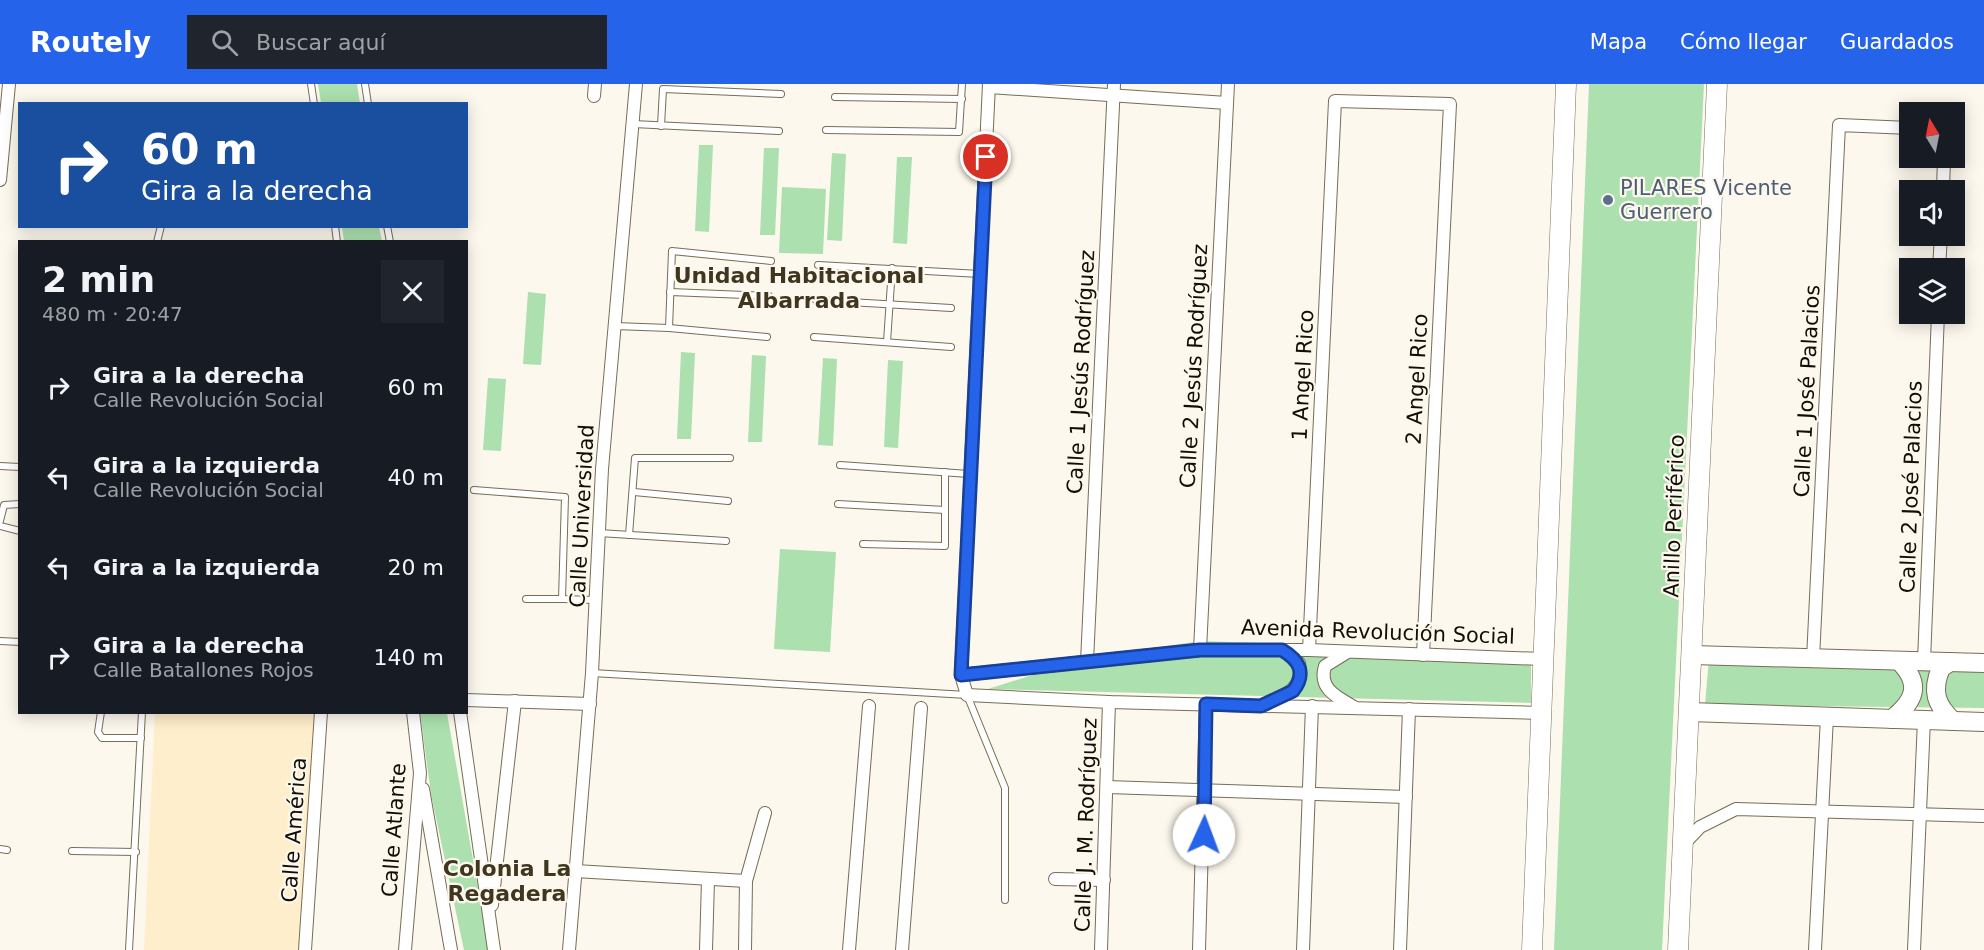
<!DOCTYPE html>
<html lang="es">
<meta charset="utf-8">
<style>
:root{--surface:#171b24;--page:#20242c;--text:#f1f3f6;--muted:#9ea1a6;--accent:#2563eb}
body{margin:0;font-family:"DejaVu Sans",sans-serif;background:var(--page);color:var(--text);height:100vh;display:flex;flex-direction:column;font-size:22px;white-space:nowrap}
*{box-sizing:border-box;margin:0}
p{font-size:20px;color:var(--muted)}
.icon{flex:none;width:33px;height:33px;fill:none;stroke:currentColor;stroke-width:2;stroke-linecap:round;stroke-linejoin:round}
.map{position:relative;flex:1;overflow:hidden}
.side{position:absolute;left:18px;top:156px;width:450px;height:474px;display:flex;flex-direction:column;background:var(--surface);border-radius:0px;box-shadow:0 3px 15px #0003}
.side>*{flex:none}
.hud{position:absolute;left:18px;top:18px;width:450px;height:126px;border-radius:0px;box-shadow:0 3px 15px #0003;background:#1a4fa0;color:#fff;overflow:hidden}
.needle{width:39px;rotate:350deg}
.buttons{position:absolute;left:1899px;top:18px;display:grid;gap:12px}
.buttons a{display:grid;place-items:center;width:66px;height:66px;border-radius:0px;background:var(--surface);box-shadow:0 3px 15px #0003;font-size:30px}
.pin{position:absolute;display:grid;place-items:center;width:51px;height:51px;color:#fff;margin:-26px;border:3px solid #fff;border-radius:50%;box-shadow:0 2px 6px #0007}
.me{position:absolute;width:66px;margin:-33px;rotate:2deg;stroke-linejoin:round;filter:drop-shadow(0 0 4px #0008)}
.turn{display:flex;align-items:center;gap:21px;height:126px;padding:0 24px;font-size:27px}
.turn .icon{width:78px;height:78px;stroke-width:2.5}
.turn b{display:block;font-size:42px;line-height:51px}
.round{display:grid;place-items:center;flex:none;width:63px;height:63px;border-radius:0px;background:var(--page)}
.overview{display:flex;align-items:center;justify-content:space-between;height:102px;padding:0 24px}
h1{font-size:36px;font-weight:800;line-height:45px}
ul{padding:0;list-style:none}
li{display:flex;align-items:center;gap:18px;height:90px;padding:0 24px}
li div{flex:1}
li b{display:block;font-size:22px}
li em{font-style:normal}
header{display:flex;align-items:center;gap:36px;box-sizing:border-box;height:84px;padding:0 30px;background:var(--accent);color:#fff}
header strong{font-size:28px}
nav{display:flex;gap:33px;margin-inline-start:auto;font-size:21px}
.search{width:420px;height:54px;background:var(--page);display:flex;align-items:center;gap:15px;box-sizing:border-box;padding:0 21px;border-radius:0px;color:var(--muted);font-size:22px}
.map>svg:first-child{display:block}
.built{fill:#fec}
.green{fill:#ace0af}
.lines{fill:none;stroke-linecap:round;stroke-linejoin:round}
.lane-casing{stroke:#786d55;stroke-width:8}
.street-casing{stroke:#786d55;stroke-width:14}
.secondary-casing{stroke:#786d55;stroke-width:20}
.primary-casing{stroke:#786d55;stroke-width:21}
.lane{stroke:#fff;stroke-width:6}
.street{stroke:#fff;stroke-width:12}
.secondary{stroke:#fff;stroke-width:18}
.primary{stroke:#fff;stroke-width:20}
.route-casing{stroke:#184099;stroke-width:15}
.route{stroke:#2563eb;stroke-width:10}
.service-dot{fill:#5c6f8a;stroke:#fdf8ed;stroke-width:2}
.labels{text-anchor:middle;stroke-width:4.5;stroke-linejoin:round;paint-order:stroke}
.service-label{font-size:21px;fill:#4e5e75;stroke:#fdf8ed;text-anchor:start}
.street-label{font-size:21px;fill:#120d05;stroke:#fdf8ed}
.neighbourhood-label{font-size:22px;font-weight:bold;fill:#403620;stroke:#fdf8ed}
</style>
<header>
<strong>Routely</strong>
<div class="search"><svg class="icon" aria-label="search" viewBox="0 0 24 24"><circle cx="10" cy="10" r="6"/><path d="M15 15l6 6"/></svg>Buscar aquí</div>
<nav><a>Mapa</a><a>Cómo llegar</a><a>Guardados</a></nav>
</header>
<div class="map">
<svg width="1984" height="866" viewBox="0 0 1984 866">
<rect width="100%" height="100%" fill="#fdf8ed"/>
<polygon class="built" points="155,629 317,629 303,866 144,866"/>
<g class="green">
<polygon points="318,0 357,0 360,19 321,19"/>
<polygon points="1589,0 1704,0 1662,866 1554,866"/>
<polygon points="699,61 713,61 709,148 695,147"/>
<polygon points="764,64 779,64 775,151 760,151"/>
<polygon points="832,69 846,70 842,157 827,156"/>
<polygon points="897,73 912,73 907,160 893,159"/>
<polygon points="782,103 826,105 823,170 779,169"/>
<polygon points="342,143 379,143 382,157 344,157"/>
<polygon points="528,208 546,210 541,281 523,280"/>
<polygon points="681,268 695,269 691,355 677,355"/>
<polygon points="752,271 766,272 762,358 748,358"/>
<polygon points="823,274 837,275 833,362 818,361"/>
<polygon points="888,276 903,277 898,364 884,363"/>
<polygon points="488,294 506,295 501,367 483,366"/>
<polygon points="780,465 836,468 830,568 774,565"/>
<polygon points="1201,557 1531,569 1531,619 988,605 1089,573"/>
<polygon points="1709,574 1984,581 1984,624 1705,621"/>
<polygon points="420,629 447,629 489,866 464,866 431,710"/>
</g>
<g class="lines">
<defs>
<g id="lane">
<polyline points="311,0 314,20"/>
<polyline points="365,0 368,20"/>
<polyline points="835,13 962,15"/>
<polyline points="633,40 779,47"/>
<polyline points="661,42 663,5 781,10"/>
<polyline points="826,46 959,48 962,0"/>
<polyline points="335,142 337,158"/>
<polyline points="387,142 390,158"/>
<polyline points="157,158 161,142"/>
<polyline points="818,181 980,190"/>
<polyline points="670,208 769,212"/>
<polyline points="816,216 951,224"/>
<polyline points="615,242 669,244 767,253"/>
<polyline points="669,244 672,167 771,177"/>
<polyline points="814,253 951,263"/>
<polyline points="887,258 892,184"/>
<polyline points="840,381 969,390"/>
<polyline points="0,382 20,383"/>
<polyline points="474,406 565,413 562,515 526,515"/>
<polyline points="634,408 728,417"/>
<polyline points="838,420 945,426"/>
<polyline points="0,437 4,421 20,420"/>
<polyline points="0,442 20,447"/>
<polyline points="599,449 726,457"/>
<polyline points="629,451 635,374 730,374"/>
<polyline points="863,460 945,462 945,388"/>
<polyline points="562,515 596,516"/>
<polyline points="0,557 20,558"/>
<polyline points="592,589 967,611 1005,704 1005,816"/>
<polyline points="101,628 98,648 102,654 141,654"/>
<polyline points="0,765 7,766"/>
<polyline points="72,767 136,768"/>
<polyline points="129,866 142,628"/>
</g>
<g id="street">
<polyline points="989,0 961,591 967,611 1109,618 1541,629"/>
<polyline points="989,3 1227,19"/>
<polyline points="594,12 595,0"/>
<polyline points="0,96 9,0"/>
<polyline points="1943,106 1944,74"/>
<polyline points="1939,184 1941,152"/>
<polyline points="1200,566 1228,0"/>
<polyline points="1309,566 1335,17 1450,20 1423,571"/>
<path d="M 1346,569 L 1325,582 C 1318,605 1337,613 1354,623"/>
<polyline points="1813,575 1839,41 1910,44"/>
<polyline points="1924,577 1938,230"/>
<polyline points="1087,578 1114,0"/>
<polyline points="961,591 1200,566 1309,566 1542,575"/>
<polyline points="466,616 590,620"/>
<path d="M 1264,620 C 1285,611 1304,606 1299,579 L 1282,566"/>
<polyline points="460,628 494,866"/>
<polyline points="1107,703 1406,713"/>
<polyline points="423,705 451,866"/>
<polyline points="1683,761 1700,743 1736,725 1984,732"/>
<polyline points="575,787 746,797 765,729"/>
<polyline points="1055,795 1104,796"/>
<polyline points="492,821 515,617"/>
<polyline points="305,866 321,628"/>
<polyline points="405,866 420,689 413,628"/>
<polyline points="569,866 592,589 602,385 636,0"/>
<polyline points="706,866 708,796"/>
<polyline points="745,866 746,797"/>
<polyline points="849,866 869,622"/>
<polyline points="902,866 921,624"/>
<polyline points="1101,866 1109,618"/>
<polyline points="1199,866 1206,620"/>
<polyline points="1303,866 1312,622"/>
<polyline points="1400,866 1409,625"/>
<polyline points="1815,866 1827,633"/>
<polyline points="1914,866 1924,636"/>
</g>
<g id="secondary">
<polyline points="1692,571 1984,579"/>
<path d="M 1950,578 L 1941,584 C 1931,607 1936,621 1953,637"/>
<polyline points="1689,628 1984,638"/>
<path d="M 1892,635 C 1915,617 1922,600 1899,577"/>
</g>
<g id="primary">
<polyline points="1532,866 1566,0"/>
<polyline points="1678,866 1717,0"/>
</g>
</defs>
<use href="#lane" class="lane-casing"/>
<use href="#street" class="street-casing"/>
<use href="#secondary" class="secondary-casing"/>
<use href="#primary" class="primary-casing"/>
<use href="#lane" class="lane"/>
<use href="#street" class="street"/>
<use href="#secondary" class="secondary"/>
<use href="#primary" class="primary"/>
</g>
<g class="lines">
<defs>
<path id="route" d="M 986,73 L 961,591 L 1200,566 L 1282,566 C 1299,576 1307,589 1293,607 L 1261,622 L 1206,620 L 1204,751"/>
</defs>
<use href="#route" class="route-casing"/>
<use href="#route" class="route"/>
</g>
<circle class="service-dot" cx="1608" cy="116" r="6"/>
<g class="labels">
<g class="service-label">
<text x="1620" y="111">PILARES Vicente<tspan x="1620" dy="24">Guerrero</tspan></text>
</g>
<g class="street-label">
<text transform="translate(1194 282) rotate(-87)" y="7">Calle 2 Jesús Rodríguez</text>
<text transform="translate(1081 288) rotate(-87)" y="7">Calle 1 Jesús Rodríguez</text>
<text transform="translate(1303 291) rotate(-87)" y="7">1 Angel Rico</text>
<text transform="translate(1417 295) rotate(-87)" y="7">2 Angel Rico</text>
<text transform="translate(1807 307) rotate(-87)" y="7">Calle 1 José Palacios</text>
<text transform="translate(1911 403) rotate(-88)" y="7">Calle 2 José Palacios</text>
<text transform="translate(582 432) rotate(-87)" y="7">Calle Universidad</text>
<text transform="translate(1674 432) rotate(-88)" y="7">Anillo Periférico</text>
<text transform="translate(1378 548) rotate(2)" y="7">Avenida Revolución Social</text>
<text transform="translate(1086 741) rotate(-88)" y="7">Calle J. M. Rodríguez</text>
<text transform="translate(294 746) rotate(-86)" y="7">Calle América</text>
<text transform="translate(394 746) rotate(-86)" y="7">Calle Atlante</text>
</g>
<g class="neighbourhood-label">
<text x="799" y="199">Unidad Habitacional<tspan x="799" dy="25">Albarrada</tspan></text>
<text x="507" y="792">Colonia La<tspan x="507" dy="25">Regadera</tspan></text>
</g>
</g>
</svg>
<div class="buttons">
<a><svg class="needle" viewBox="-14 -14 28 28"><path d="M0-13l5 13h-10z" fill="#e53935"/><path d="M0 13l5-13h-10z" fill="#9ea1a6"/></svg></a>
<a><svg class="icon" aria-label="sound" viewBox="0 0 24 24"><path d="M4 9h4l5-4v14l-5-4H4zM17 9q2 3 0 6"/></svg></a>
<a><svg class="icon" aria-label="layers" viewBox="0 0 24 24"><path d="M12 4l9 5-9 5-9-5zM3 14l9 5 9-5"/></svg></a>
</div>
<div class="pin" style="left:986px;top:73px;background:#d93025"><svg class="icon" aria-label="arrive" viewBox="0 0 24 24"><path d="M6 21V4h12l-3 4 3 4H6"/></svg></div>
<svg class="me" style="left:1204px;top:751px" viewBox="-20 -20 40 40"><circle r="19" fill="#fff"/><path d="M0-13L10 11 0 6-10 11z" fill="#2563eb"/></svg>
<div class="hud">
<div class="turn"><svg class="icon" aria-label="right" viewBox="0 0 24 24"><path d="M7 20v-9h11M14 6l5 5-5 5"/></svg><div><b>60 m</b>Gira a la derecha</div></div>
</div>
<section class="side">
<div class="overview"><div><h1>2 min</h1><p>480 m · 20:47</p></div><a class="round"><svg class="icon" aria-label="close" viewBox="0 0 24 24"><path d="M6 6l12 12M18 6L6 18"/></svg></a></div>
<ul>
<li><svg class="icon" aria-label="right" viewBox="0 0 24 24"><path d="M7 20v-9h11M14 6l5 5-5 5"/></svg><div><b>Gira a la derecha</b><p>Calle Revolución Social</p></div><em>60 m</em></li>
<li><svg class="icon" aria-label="left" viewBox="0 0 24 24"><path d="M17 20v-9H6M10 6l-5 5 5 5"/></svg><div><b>Gira a la izquierda</b><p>Calle Revolución Social</p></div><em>40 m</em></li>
<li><svg class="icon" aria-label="left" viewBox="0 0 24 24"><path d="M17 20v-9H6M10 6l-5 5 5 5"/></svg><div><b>Gira a la izquierda</b></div><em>20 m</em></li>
<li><svg class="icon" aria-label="right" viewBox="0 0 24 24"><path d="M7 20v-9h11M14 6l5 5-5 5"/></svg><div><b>Gira a la derecha</b><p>Calle Batallones Rojos</p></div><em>140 m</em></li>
</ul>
</section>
</div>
